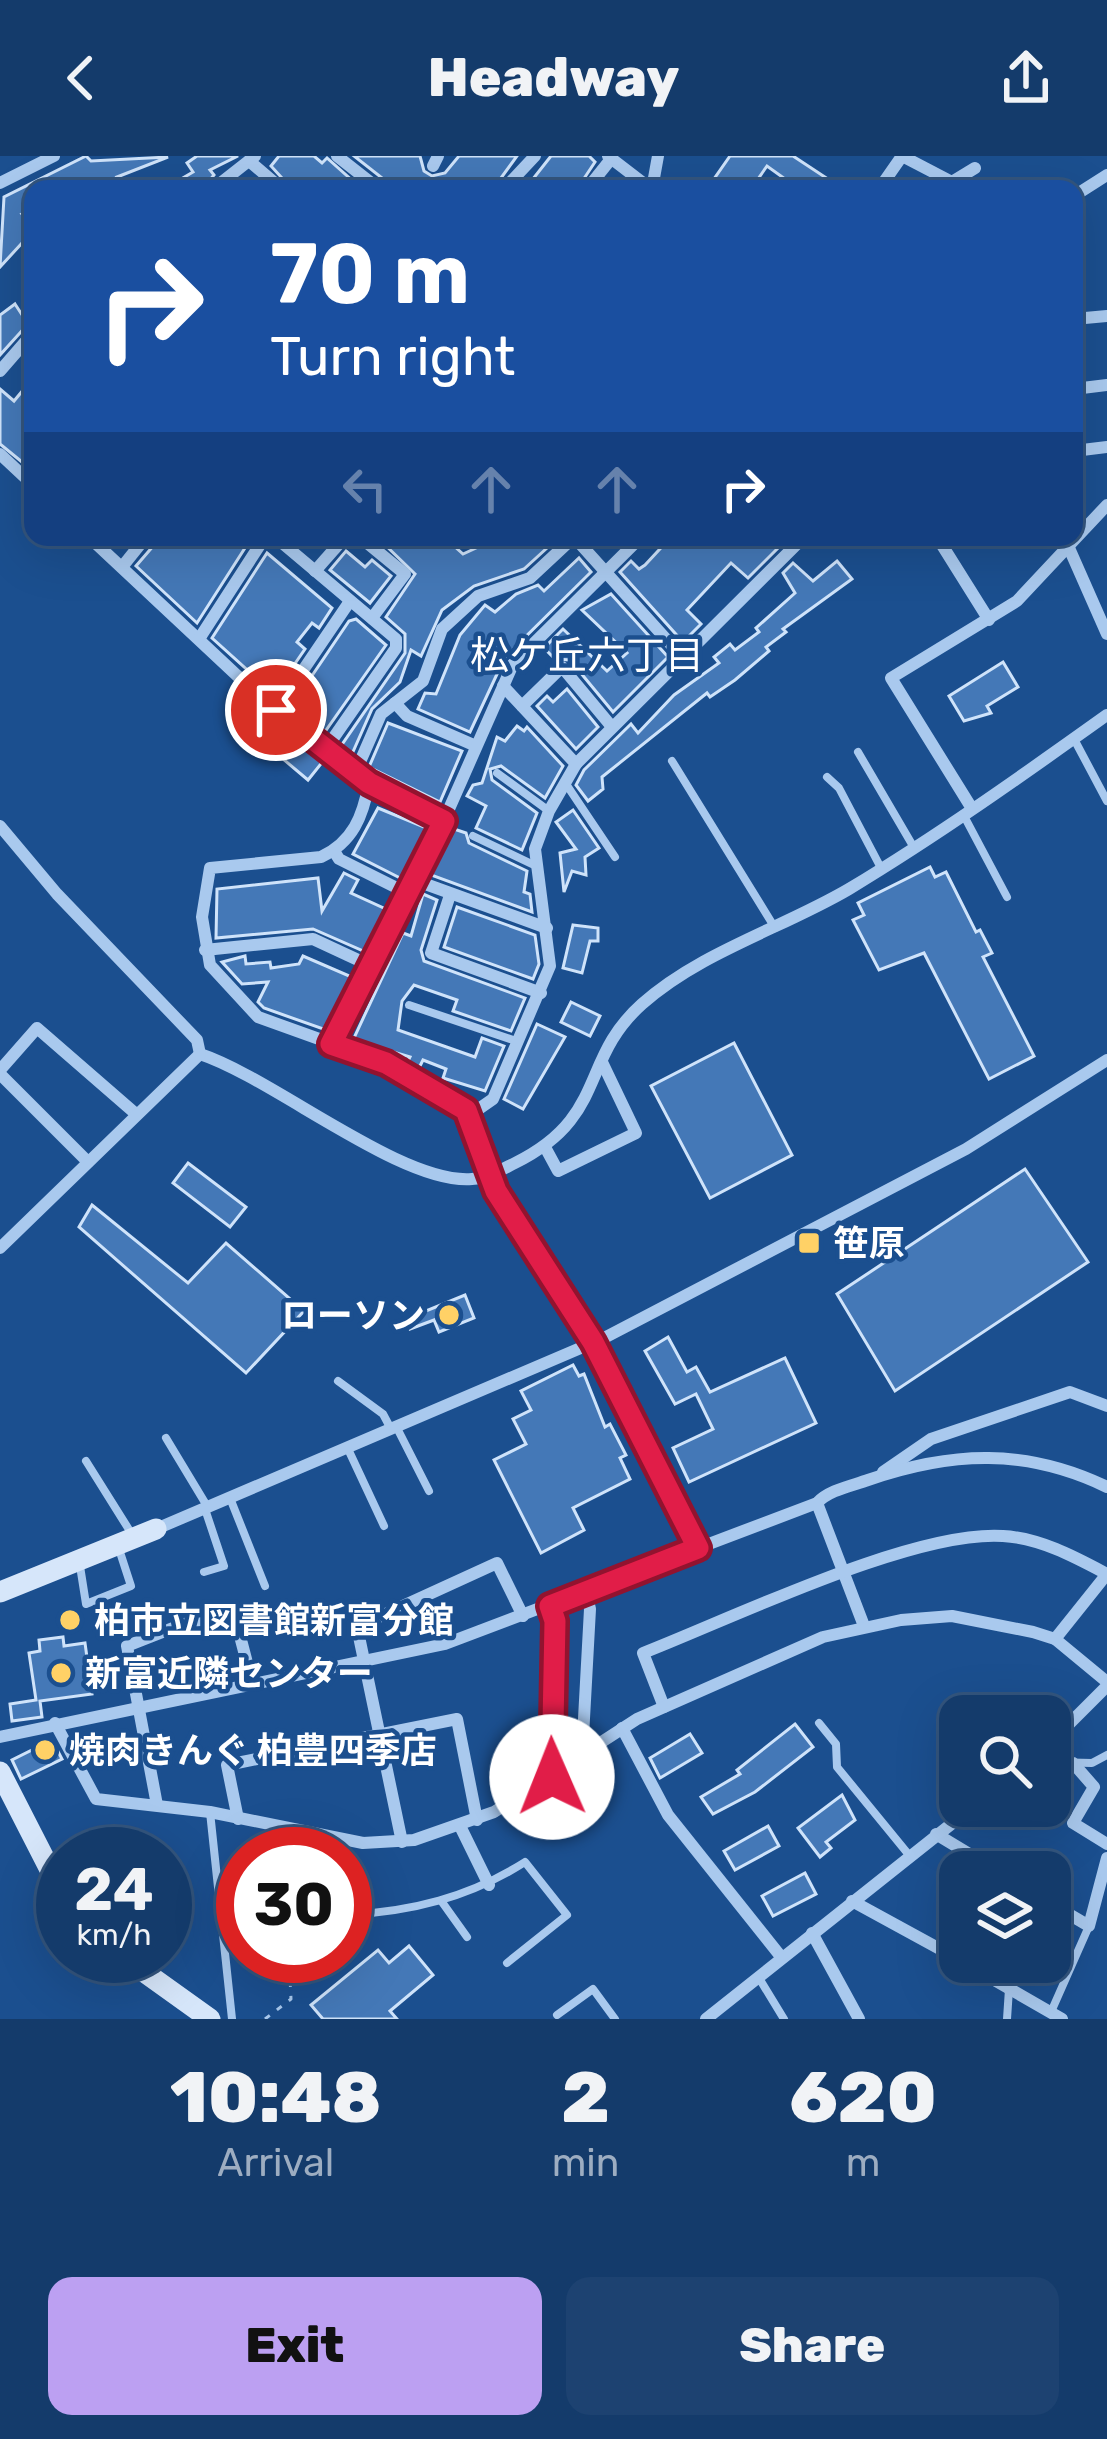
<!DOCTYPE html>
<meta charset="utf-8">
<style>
:root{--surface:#143b6b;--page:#1d4271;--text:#f1f3f6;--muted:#9dadc1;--line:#33557e;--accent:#bca0f2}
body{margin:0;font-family:Rubik,"Noto Sans JP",sans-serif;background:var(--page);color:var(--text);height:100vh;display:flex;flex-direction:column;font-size:45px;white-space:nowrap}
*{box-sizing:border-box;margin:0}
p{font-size:39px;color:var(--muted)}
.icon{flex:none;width:66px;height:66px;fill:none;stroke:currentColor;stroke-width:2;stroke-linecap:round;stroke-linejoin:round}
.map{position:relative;height:1863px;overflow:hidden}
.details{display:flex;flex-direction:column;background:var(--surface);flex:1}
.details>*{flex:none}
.hud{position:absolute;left:24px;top:24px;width:1059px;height:366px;border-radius:24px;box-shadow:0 12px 48px #0002,0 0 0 3px var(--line);background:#1a4fa0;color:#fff;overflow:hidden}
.buttons{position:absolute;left:939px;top:1539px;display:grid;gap:24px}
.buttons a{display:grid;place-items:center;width:132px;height:132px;border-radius:24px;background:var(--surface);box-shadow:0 12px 48px #0002,0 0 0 3px var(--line);font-size:60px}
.speed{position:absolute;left:36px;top:1671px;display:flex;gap:24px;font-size:60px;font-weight:700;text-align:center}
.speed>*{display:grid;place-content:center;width:156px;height:156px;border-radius:50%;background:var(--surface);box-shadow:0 12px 48px #0002,0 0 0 3px var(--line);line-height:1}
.speed small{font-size:30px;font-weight:400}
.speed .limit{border:18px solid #d22;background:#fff;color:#111}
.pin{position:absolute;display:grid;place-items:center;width:102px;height:102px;color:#fff;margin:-51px;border:6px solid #fff;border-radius:50%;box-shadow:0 3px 12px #0007}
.me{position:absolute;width:132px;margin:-66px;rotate:359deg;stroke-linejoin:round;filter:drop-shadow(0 0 9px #0008)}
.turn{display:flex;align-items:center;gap:42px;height:252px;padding:0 48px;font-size:54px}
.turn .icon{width:156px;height:156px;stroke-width:2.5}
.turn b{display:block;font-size:84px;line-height:102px}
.lanes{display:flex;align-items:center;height:114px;padding:0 48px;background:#0003;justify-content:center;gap:60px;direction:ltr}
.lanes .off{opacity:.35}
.eta{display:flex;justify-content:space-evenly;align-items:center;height:204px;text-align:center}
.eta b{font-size:72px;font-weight:800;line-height:84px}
.action{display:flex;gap:24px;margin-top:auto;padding:24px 48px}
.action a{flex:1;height:138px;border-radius:24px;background:var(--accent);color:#111;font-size:48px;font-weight:800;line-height:138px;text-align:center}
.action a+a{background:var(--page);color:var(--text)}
header{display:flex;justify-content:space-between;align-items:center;height:156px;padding:0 48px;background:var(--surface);font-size:54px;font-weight:800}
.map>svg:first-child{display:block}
.building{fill:#4478b7;stroke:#cfe3fa;stroke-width:3}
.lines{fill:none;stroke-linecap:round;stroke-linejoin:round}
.path{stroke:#a9c9ee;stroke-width:3;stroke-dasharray:6 9;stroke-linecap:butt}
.lane{stroke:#a9c9ee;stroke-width:8}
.street{stroke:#a9c9ee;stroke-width:12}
.secondary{stroke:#d6e6fa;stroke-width:21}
.route-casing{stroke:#92132f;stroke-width:30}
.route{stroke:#e11d48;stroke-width:21}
.poi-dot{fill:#ffd166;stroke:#1b4f8f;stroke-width:4.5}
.labels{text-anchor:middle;stroke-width:9;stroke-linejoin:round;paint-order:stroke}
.poi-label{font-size:36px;font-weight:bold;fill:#fff;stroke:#1b4f8f;text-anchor:start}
.neighbourhood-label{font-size:39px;fill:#fff;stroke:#1b4f8f}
</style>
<header><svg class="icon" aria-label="back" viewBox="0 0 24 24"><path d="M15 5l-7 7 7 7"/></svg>Headway<svg class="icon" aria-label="share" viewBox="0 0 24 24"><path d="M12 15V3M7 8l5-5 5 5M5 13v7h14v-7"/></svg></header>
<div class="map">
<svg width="1107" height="1863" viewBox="0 0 1107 1863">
<rect width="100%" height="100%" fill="#1b4f8f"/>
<g class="building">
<polygon points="86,0 91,5 168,1 117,21 127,33 33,33 33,53 22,58 33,69 33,96 23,86 0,111 4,41"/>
<polygon points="197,0 238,0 210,14 214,19 202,33 164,33 193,16 187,7"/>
<polygon points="279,0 314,0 322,7 327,2 355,27 350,33 330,33 321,26 316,33 292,33 271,10"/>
<polygon points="354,0 420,0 424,15 432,20 445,17 459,0 517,0 493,33 474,33 460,23 453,33 396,33"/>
<polygon points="551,0 589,0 595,6 577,33 525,33"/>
<polygon points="730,0 793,0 843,33 789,33 792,28 767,10 751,33 728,33 714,23"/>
<polygon points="15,148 28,168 0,199 0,159"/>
<polygon points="33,222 33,315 0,288 0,233 14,245"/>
<polygon points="161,381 252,381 197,467 136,410"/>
<polygon points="377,381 444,381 463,398 500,381 559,381 524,413 474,430 442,454 421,500 411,494 400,526 372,553 352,598 341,590 405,497 405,478 386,461 415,418"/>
<polygon points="671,381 774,381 782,388 748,422 731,407 687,454 701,468 683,486 620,416 631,405 639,413 645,409"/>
<polygon points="346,395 365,411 372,404 391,420 370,447 330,414"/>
<polygon points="267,397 332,452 319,472 312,467 297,486 305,493 274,538 212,482"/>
<polygon points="579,402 591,416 505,501 470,576 418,553 425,537 436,538 460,479 485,449 495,456 516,438 538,429 544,435"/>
<polygon points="837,405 852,423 783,473 786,476 766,491 769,495 735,524 710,541 707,537 602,621 603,633 588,645 576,629 584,614 631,568 638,577 674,539 719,507 714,501 730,488 735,494 759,476 756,472 795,437 783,417 793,407 813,425"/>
<polygon points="611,438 668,501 613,556 570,504 555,503 544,492 563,473 607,515 627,497 582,454"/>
<polygon points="356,463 386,489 324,577 295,555 306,539 301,536 349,465"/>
<polygon points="1003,506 1018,531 987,550 991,557 964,565 949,540"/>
<polygon points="567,533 598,571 576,593 537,550 547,540 553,546"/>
<polygon points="388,567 462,595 440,646 369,611"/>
<polygon points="517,570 524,575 527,571 563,610 545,642 501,610 490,613 492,624 537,657 522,694 476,672 486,650 467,640 473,629 482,627 497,581 505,585"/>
<polygon points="284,573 324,604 308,624 270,592"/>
<polygon points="378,652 429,673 406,725 353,698"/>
<polygon points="573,654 599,692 585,701 586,719 572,715 564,736 560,697 576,693 556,666"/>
<polygon points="454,673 466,677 469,687 527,715 524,736 530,738 532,756 431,719"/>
<polygon points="930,711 935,721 946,716 976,776 980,774 992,797 983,801 1034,900 989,923 924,797 879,814 853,764 864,759 858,747"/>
<polygon points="344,717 358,724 351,737 390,755 368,797 313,773 216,782 217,733 318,722 322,755"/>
<polygon points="423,738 437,744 421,794 424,805 525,842 511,875 453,855 457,844 414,829 402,845 398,874 475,901 482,882 504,890 485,935 443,922 446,913 423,904 419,912 407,907 410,901 353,884 403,777 411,780"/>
<polygon points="457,751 535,779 539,808 533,823 444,791"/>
<polygon points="573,769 598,772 598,785 590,785 582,817 563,812"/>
<polygon points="245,800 246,808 270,806 271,812 299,808 303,800 354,822 326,874 264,852 258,846 268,826 242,828 222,806"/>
<polygon points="571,846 600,860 590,880 561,866"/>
<polygon points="537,868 565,881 523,953 504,943"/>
<polygon points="734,887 792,999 710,1042 651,930"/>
<polygon points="188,1007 246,1051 230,1071 173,1027"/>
<polygon points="1025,1013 1088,1106 895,1235 837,1138"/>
<polygon points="92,1049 188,1127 226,1087 304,1155 246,1217 79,1071"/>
<polygon points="465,1139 474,1162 439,1176 434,1164 410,1173 406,1163"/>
<polygon points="668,1181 687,1216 696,1211 710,1236 785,1202 816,1267 689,1326 673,1292 713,1273 696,1238 675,1248 645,1195"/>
<polygon points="573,1209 579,1220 584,1218 605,1271 610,1268 626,1299 620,1302 630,1323 573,1352 584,1374 541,1397 494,1304 526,1288 513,1263 531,1254 521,1235"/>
<polygon points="63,1481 64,1490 85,1487 92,1538 40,1545 42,1561 12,1565 10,1548 36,1544 29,1497 40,1495 39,1484"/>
<polygon points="795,1568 813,1591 755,1636 713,1658 701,1641 740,1618 737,1614"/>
<polygon points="690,1578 702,1597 660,1622 650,1602"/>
<polygon points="52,1584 62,1603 21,1623 12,1604"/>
<polygon points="842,1639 855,1664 826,1686 831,1692 820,1701 798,1672"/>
<polygon points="768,1670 779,1690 735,1714 724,1695"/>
<polygon points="805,1717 816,1738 773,1760 762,1740"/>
<polygon points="409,1790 433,1819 390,1855 397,1863 323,1863 311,1849 378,1794 389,1807"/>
</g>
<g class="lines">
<polyline class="path" points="265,1863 291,1843 289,1800"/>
<g class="lane">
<polyline points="1074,583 1107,645"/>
<polyline points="858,596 913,690"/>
<polyline points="672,605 775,772"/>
<polyline points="497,617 549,655"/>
<polyline points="827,621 839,632 881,712"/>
<polyline points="566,628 615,701"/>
<polyline points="963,658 1007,741"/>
<polyline points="473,680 536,710"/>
<polyline points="409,849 519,886"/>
<polyline points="338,1225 383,1258 391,1273"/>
<polyline points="397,1272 429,1335"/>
<polyline points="166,1282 207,1350"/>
<polyline points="348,1293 384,1370"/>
<polyline points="86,1305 133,1380"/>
<polyline points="230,1342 265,1430"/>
<polyline points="80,1410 86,1448 131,1430 118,1390"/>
<polyline points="204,1416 224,1410 205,1353"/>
<polyline points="819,1567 836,1588 837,1611 909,1699"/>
<polyline points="1050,1606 1092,1607 1107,1599"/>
<polyline points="210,1656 232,1863"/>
<polyline points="442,1746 467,1781"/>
<path d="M 345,1759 C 411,1756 470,1741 525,1706 L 567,1759 L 507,1807"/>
<polyline points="759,1822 784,1863"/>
<polyline points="1051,1856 1089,1770"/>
<polyline points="557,1859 593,1833 615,1863"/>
<polyline points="1007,1863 1009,1833"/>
</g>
<g class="street">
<polyline points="337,0 379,33"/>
<polyline points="608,0 651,33"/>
<polyline points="902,0 952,26 975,12"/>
<polyline points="249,5 282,33"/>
<polyline points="433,10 438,0"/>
<polyline points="0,27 54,0"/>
<polyline points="213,33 255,0"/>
<polyline points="504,33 535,0"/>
<polyline points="587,33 611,3"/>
<polyline points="652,33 658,0"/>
<polyline points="879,33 902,0"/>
<polyline points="1074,40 1107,19"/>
<polyline points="1074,163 1107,160"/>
<polyline points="0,215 33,177"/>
<polyline points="1074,233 1107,229"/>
<polyline points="1074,295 1107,291"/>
<polyline points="0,298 33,329"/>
<polyline points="89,381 260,541 356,615"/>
<polyline points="275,381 396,483 396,492 325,594"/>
<polyline points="360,381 405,418 372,462"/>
<polyline points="457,381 462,381"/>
<polyline points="574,381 684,503"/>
<polyline points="937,381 989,464"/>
<polyline points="1069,392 1107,478"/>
<polyline points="122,411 146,381"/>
<polyline points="315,415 345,381"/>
<polyline points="199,483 265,381"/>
<polyline points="503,530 576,608"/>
<polyline points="395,547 407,560 476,590"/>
<polyline points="522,550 562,511 612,571"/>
<polyline points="276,554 350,445"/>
<path d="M 369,627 C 363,660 353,686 321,701 L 210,712 L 202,761 L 210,809 L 258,861 L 386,907 L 466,954 L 496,1035 L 593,1187 L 698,1392"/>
<polyline points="971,651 891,522 1017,445 1107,349"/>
<polyline points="444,665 356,615 381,558 423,525 442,473 478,440 530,422 574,381"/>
<path d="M 0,670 L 57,738 L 197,884 L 200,898 C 273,922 402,1029 472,1023 C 488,1022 501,1014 515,1007 C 608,961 579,904 642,848 C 700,796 783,772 849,733 C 937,680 1023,619 1107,559"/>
<polyline points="334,695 339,703 411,739"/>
<polyline points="417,725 547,772"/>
<polyline points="450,739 431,797 541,837"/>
<polyline points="205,794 313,783 371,810"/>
<polyline points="331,888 411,739 513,508 641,381"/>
<polyline points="0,914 37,872 136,958"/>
<polyline points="0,918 88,1006"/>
<polyline points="470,959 493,943 550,810 535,693 549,655 576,608 804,381"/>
<polyline points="545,991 558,1015 636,977 602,906"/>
<polyline points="0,1092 200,898"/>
<polyline points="883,1316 931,1283 1070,1236 1107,1250"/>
<polyline points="817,1347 864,1470"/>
<polyline points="156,1373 604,1182 966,993 1107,904"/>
<polyline points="550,1450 555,1465 552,1621"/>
<path d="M 664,1551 L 643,1497 C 733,1462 913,1374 1003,1380 C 1040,1382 1075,1401 1107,1418 L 1055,1483"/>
<polyline points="55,1567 96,1643 210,1656 363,1687 414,1684 494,1656 637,1563 823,1481 901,1464 952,1460 1033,1476 1055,1483 1107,1526"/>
<polyline points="622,1572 668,1659 782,1802"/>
<path d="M 0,1581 L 445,1488 L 817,1347 C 829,1334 851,1330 868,1324 C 952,1295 1026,1292 1107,1331"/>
<polyline points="1050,1587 1107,1530"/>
<polyline points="582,1599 590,1453 586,1435"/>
<polyline points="1073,1607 1094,1631 1073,1667 1107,1688"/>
<polyline points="157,1649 127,1490 183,1468 234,1457 252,1526"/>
<polyline points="238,1663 227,1609 457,1563 477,1664"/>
<polyline points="460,1670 489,1729"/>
<polyline points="936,1678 999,1716"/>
<polyline points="402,1686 357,1471 497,1407 523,1460"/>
<polyline points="852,1745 960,1804"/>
<polyline points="1050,1747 1089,1770 1107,1702"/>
<polyline points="812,1777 859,1863"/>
<polyline points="963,1806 1062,1863"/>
<polyline points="706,1863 974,1650"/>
</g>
<g class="secondary">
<polyline points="0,1436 156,1373"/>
<polyline points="0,1616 63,1739"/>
<polyline points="122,1800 210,1863"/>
</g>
</g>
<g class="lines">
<defs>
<polyline id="route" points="276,554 369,627 444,665 331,888 386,907 466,954 496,1035 593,1186 698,1392 550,1450 555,1465 552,1621"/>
</defs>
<use href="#route" class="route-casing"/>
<use href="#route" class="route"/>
</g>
<g class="poi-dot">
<rect x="797" y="1075" width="24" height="24" rx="6"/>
<circle cx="449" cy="1159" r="12"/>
<circle cx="70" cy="1464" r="12"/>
<circle cx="61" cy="1517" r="12"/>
<circle cx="45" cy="1594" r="12"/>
</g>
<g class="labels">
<g class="poi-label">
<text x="833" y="1100">笹原</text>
<text x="425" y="1172" text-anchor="end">ローソン</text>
<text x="94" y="1477">柏市立図書館新富分館</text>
<text x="85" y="1530">新富近隣センター</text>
<text x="69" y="1607">焼肉きんぐ 柏豊四季店</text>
</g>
<g class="neighbourhood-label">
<text x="587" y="513">松ケ丘六丁目</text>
</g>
</g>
</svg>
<div class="buttons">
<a><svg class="icon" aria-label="search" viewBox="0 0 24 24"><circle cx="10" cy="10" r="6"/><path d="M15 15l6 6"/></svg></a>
<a><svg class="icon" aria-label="layers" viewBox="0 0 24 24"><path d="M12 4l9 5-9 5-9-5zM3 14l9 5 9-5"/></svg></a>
</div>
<div class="speed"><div>24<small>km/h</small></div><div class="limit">30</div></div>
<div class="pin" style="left:276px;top:554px;background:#d93025"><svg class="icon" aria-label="arrive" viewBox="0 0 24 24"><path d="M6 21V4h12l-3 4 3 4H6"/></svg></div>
<svg class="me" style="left:552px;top:1621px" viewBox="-20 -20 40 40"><circle r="19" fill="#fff"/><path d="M0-13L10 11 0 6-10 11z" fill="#e11d48"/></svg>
<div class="hud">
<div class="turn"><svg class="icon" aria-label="right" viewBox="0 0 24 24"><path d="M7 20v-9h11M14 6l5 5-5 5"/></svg><div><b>70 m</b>Turn right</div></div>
<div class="lanes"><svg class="icon off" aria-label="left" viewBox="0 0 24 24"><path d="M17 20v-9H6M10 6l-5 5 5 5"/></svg><svg class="icon off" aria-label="ahead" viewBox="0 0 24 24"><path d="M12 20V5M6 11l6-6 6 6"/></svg><svg class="icon off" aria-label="ahead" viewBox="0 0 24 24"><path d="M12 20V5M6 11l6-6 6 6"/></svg><svg class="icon" aria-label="right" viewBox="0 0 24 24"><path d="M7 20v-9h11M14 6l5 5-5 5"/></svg></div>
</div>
</div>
<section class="details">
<div class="eta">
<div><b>10:48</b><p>Arrival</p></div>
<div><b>2</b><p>min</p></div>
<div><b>620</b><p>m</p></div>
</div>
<div class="action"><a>Exit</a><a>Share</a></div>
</section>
